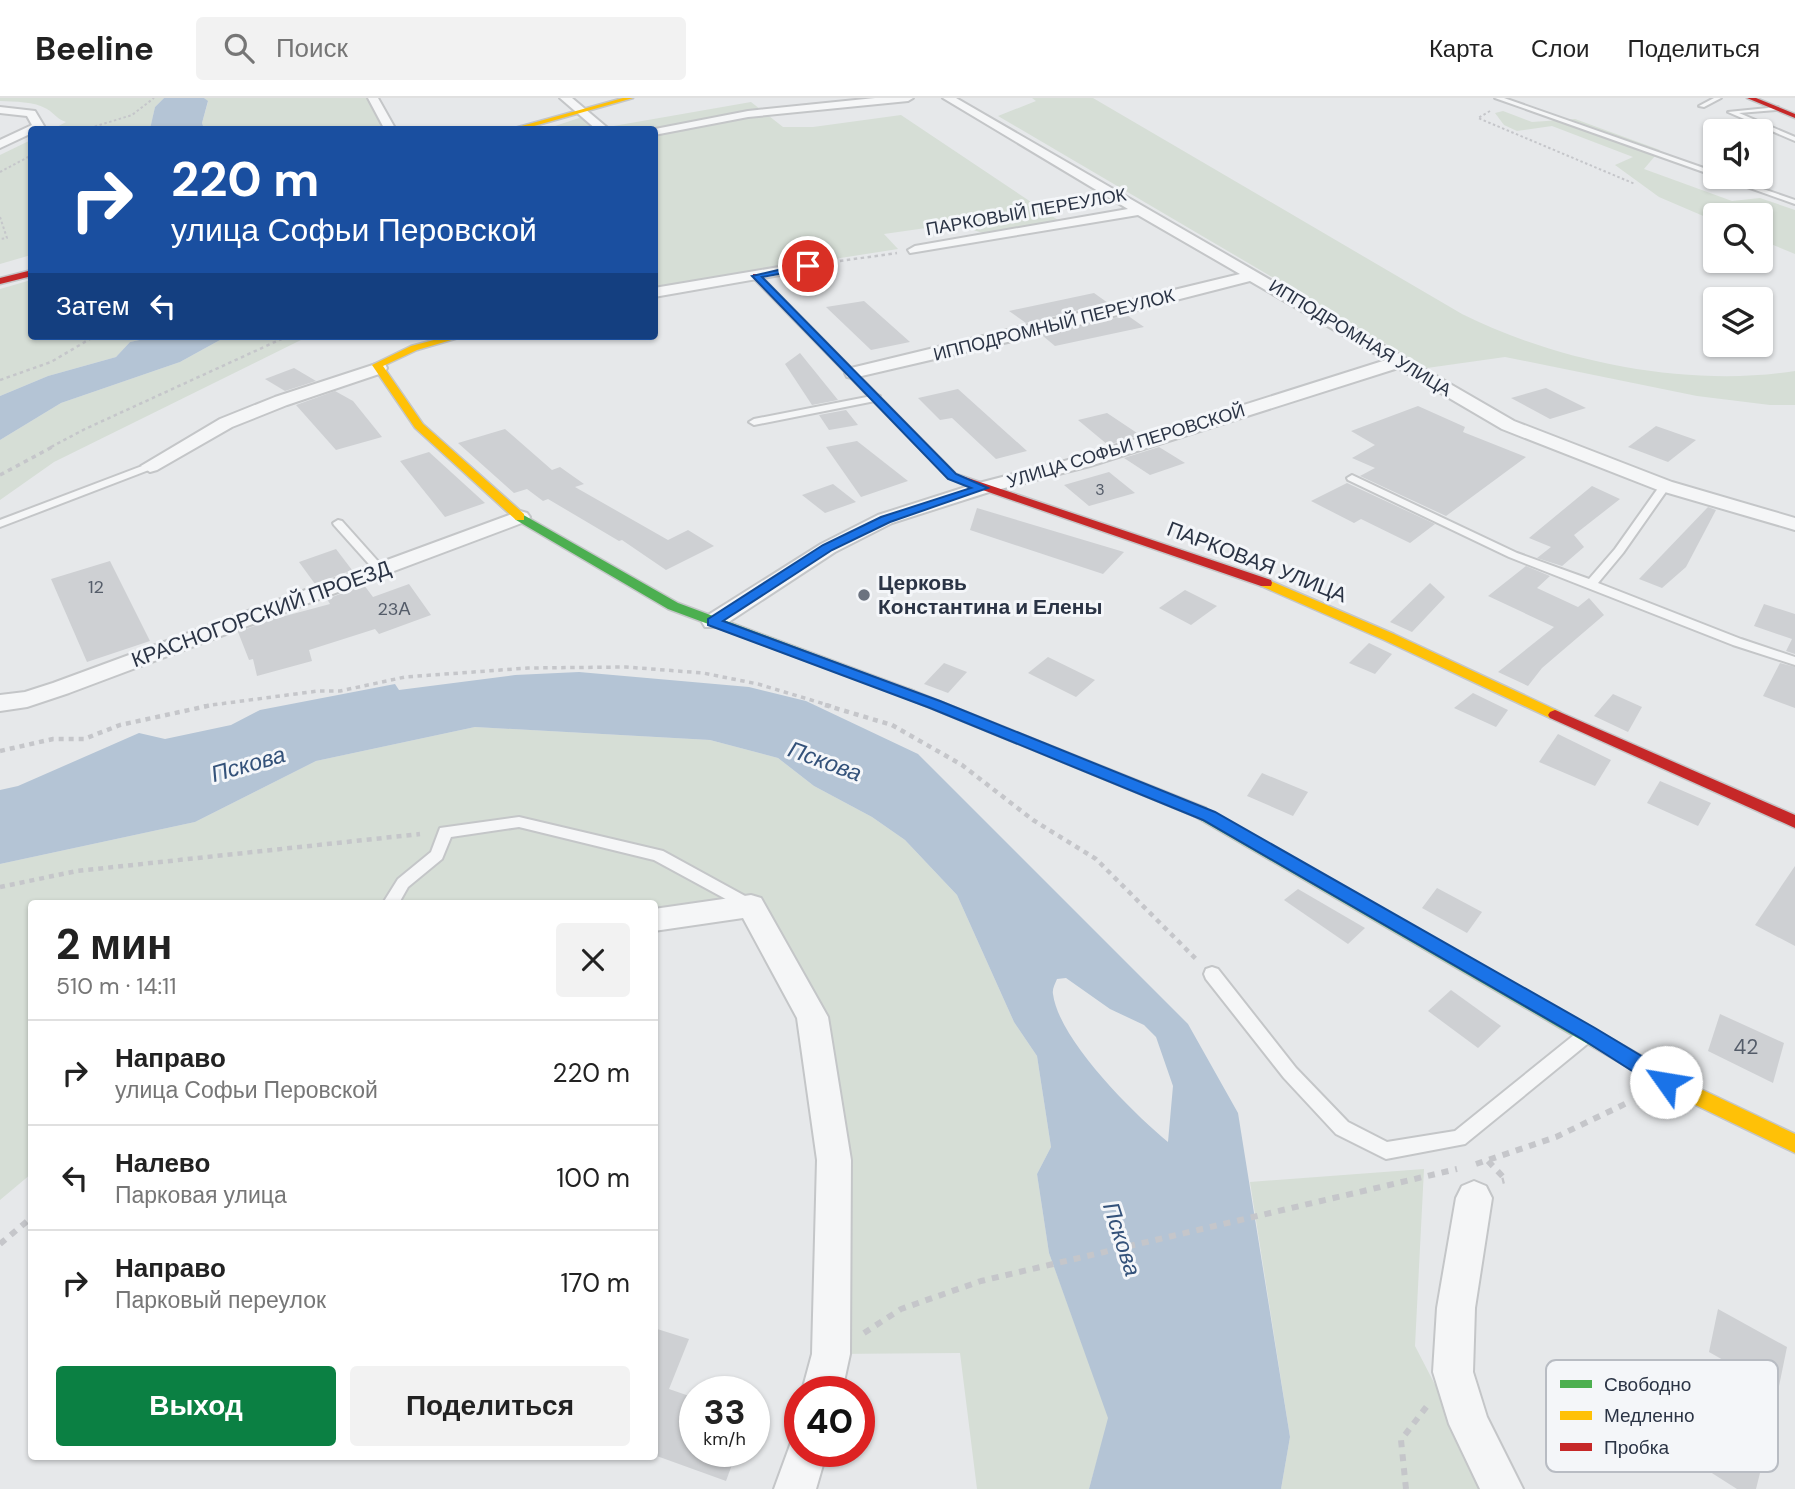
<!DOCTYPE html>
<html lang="ru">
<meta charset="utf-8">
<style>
:root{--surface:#fff;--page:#f2f2f2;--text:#222;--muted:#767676;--line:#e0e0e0;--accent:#0b8043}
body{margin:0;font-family:"DM Sans",sans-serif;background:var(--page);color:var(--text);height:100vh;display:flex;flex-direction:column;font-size:26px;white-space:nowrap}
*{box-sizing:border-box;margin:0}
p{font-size:23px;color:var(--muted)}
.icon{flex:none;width:38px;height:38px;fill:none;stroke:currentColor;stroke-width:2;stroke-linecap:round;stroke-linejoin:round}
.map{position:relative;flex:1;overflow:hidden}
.drawer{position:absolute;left:28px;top:802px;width:630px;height:560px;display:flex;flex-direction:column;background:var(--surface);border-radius:7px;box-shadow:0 2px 5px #0004}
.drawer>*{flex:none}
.hud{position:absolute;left:28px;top:28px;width:630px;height:214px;border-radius:7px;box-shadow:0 2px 5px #0004;background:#1a4fa0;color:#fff;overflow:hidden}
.fabs{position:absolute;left:1703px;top:21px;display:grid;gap:14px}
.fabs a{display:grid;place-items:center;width:70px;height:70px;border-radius:7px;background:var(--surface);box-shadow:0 2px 5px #0004;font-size:35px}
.speed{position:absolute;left:679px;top:1278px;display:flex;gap:14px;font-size:35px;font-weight:700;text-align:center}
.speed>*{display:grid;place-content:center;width:91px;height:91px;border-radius:50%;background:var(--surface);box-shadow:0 2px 5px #0004;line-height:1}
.speed small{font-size:18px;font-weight:400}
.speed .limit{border:10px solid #d22;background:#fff;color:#111}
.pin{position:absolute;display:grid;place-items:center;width:60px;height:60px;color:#fff;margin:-30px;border:4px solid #fff;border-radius:50%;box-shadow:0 2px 7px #0007}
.me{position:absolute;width:77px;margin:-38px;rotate:302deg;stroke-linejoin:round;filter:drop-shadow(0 0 5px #0008)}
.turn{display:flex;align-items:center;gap:24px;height:147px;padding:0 28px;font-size:32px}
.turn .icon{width:91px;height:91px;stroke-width:2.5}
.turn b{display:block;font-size:49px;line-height:60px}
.then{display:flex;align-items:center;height:66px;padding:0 28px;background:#0003;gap:14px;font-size:26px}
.round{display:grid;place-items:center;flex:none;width:74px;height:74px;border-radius:7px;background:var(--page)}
.head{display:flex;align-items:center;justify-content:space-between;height:119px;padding:0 28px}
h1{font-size:42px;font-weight:800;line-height:52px}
.cta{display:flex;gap:14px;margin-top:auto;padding:14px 28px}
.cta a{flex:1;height:80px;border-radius:7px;background:var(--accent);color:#fff;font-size:28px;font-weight:800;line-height:80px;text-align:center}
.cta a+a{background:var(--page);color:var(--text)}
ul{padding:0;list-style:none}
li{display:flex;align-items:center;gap:21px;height:105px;padding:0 28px;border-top:2px solid var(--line)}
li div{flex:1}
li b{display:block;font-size:26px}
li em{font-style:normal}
header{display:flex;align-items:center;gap:42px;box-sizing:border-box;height:98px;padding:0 35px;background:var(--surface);border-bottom:2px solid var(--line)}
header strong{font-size:33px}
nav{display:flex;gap:38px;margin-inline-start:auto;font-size:24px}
.search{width:490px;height:63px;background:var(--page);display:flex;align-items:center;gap:18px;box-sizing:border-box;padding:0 24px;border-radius:7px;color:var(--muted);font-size:26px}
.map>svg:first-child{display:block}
.green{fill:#d6ded6}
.water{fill:#b4c4d5;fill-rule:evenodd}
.building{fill:#ced0d3}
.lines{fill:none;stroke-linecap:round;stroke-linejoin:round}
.lane-casing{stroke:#c4c6c8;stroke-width:4}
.street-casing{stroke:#c4c6c8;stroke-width:4}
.fast-casing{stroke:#c4c6c8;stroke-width:3}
.slow-casing{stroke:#c4c6c8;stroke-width:3}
.jam-casing{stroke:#c4c6c8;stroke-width:3}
.path-far4{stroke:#c5c6ca;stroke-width:2;stroke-dasharray:2.5 2.5;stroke-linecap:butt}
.path-far3{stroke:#c5c6ca;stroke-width:2.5;stroke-dasharray:3.5 3.5;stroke-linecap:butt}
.path-far2{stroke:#c5c6ca;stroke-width:3.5;stroke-dasharray:4.5 4.5;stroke-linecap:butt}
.path-far1{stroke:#c5c6ca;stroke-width:4.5;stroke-dasharray:5 5;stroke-linecap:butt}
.path{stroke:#c5c6ca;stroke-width:6;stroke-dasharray:7 7;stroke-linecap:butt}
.lane{fill:#f5f6f7;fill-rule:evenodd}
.street{fill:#f5f6f7;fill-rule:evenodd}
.fast{fill:#4caf50;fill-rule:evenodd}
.slow{fill:#ffc107;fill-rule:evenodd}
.jam{fill:#c62828;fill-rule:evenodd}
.route{fill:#1a73e8;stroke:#114b97;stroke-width:2}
.poi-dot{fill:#6c737f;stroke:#f4f6f9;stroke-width:2.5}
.labels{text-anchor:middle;stroke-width:6;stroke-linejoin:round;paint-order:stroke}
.far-number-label{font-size:16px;fill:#545c69}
.far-street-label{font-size:18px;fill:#2b3445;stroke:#f4f6f9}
.number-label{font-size:18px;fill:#545c69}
.street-label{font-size:21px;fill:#2b3445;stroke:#f4f6f9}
.poi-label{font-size:21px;font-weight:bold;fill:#2b3445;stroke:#f4f6f9;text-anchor:start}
.near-number-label{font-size:21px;fill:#545c69}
.water-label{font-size:23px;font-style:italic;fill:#34527a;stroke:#f4f6f9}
.key{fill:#f4f6f9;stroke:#b8bcc3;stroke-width:2}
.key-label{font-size:19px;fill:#2b3445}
</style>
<header>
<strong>Beeline</strong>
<div class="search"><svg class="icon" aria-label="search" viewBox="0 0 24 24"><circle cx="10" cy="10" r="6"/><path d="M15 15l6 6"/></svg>Поиск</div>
<nav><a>Карта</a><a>Слои</a><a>Поделиться</a></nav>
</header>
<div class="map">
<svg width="1795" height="1391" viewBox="0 0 1795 1391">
<rect width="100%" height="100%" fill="#e6e8ea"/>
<g class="green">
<path d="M 0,0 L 164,0 L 155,9 L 150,32 L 53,31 L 66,24 C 57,21 55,16 47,11 C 34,3 15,4 0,3 Z"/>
<polygon points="204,0 369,0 387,31 204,32 202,25 208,4"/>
<path d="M 1032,0 L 1093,0 L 1462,216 C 1558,264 1689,290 1795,273 L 1795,307 L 1770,307 L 1697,298 L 1505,259 L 1427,270 L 998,18 L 1036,3 Z"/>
<polygon points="751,4 783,29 813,29 901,17 1061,124 986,136 954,126 884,136 898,151 655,189 654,32 543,32 585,18 602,30"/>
<polygon points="1503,13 1532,24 1575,21 1660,52 1644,71 1732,103 1760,100 1795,112 1795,156 1761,142 1760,117 1715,117 1715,123 1659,99 1615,67 1633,59 1552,28 1517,33 1504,27 1495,15"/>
<polygon points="31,42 31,157 0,166 0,57"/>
<polygon points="31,182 32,238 158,238 130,244 116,259 48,278 0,298 0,191"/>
<polygon points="235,238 309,238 54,364 0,402 0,342 61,305 180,264 220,242"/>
<polygon points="475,629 710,642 778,660 814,688 872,719 905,742 957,797 1014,924 1037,958 1051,1049 1037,1076 1049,1155 1109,1320 1089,1391 977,1391 960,1255 831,1256 851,1125 829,926 765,816 655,828 654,805 32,805 31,1076 0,1102 0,766 195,724 316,663"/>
<polygon points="1424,1071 1415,1248 1489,1391 1281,1391 1290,1339 1250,1084"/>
</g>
<g class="water">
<polygon points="164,0 204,0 208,3 202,25 204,31 150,31 155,9"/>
<polygon points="158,238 235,238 220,242 180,264 61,305 0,342 0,298 48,278 116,259 130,244"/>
<path d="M 579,574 L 749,589 L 806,603 L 918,656 L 1188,926 L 1238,1015 L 1290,1339 L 1281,1391 L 1089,1391 L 1108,1320 L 1049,1155 L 1037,1076 L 1051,1049 L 1037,958 L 1014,924 L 957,797 L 905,742 L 872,719 L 814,688 L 778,660 L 710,642 L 475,629 L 316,663 L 195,724 L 0,766 L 0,692 L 18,688 L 139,635 L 165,641 L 231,627 L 260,612 L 395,586 L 399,592 L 515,577 ZM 1066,880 L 1110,911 L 1144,927 L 1156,939 L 1173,988 L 1168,1044 C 1133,1015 1059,942 1053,896 C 1052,891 1055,886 1057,881 Z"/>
</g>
<g class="building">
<polygon points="1094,195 1108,205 1026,225 1009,213"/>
<polygon points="864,203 910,244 871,252 826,209"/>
<polygon points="1127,217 1144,229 1055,248 1043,238"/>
<polygon points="800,255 838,302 812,307 785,266"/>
<polygon points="294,270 316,283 285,293 265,281"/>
<polygon points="1546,290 1586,310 1550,321 1511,300"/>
<polygon points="958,291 1027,353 996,361 952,320 940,322 918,300"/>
<polygon points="335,293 353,303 382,339 336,352 296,307"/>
<polygon points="1418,308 1465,329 1463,334 1526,359 1446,418 1360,378 1375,370 1352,360 1375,347 1351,333"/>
<polygon points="846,312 858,327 829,332 819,317"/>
<polygon points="1107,315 1140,337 1108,347 1078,322"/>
<polygon points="1656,328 1696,342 1668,364 1628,349"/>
<polygon points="505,331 552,372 560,369 584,386 575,389 668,442 688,432 714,448 666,472 622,442 619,443 548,401 543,403 527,391 514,395 458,345"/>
<polygon points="857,343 908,383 861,399 826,349"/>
<polygon points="1159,349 1185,365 1150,377 1124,360"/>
<polygon points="429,354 485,405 445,419 400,363"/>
<polygon points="1109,374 1135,395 1089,408 1064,387"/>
<polygon points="1347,385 1435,426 1410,445 1361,421 1354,425 1311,403"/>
<polygon points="833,386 856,404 825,415 802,397"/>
<polygon points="1592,388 1620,401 1574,437 1584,449 1562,468 1537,460 1551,449 1529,440"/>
<polygon points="1708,409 1716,412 1686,469 1662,490 1639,481"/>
<polygon points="977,410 1124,454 1103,476 970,432"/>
<polygon points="336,451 352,472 315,486 299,464"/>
<polygon points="110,463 150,543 87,564 51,481"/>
<polygon points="1526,468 1550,478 1537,490 1578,509 1589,500 1604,517 1542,570 1528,588 1498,574 1554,529 1488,498"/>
<polygon points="1430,485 1445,499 1412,534 1390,524"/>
<polygon points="409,486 431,517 379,536 375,531 309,552 312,563 257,578 253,561 249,562 238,534 274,521 330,506 327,501 364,487 373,499"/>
<polygon points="1185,492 1217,508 1191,527 1159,510"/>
<polygon points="1764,506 1795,516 1795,556 1786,553 1792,541 1754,528"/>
<polygon points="1369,545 1392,556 1375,576 1349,565"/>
<polygon points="1048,559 1095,582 1076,599 1028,575"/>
<polygon points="944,565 967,574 948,595 924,586"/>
<polygon points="1780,565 1795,569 1795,610 1763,598"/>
<polygon points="1473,595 1508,612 1496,629 1454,610"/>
<polygon points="1613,596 1642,609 1628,634 1594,618"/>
<polygon points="1558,636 1611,662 1595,688 1539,664"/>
<polygon points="1262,675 1308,694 1293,718 1247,698"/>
<polygon points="1660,683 1711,705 1698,728 1647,705"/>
<polygon points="1795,768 1795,848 1755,827"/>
<polygon points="1437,790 1482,814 1467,835 1422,810"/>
<polygon points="1298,791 1365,830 1348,846 1284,802"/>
<polygon points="1451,892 1501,928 1478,950 1428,913"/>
<polygon points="1720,916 1784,945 1773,985 1708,953"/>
<polygon points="1718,1211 1787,1249 1778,1293 1709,1254"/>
<polygon points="654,1230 689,1241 669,1291 695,1300 695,1353 737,1353 726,1383 654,1357"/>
<polygon points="1687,1294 1768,1343 1756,1391 1737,1391 1671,1349"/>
</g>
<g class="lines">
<defs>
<g id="lane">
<polygon points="1495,0 1504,0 1715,74 1715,78"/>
<polygon points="1714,0 1721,0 1704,9 1699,8"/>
<polygon points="1778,9 1776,12 1739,15 1795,39 1795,43 1728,14"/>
<polygon points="1719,79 1728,79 1795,102 1795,106"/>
<polygon points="877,297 880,298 880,302 754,327 749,324 754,321"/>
<polygon points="150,365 155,368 154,370 0,429 0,422"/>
<polygon points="1352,377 1517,455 1589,481 1615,451 1661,386 1669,386 1670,388 1623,455 1598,485 1741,541 1795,559 1795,567 1733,547 1509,459 1348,382 1347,380"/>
<polygon points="338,422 342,423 384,470 384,474 376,474 334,427 333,425"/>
<polygon points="519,719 663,753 756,804 759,808 756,812 746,812 654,762 519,729 451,739 442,761 408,789 399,805 383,805 398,781 431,754 440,730"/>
<polygon points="1212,869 1218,871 1296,970 1348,1024 1387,1044 1455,1033 1579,933 1585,931 1591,933 1593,938 1591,943 1465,1046 1386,1061 1336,1036 1284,980 1206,881 1204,876 1206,871"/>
</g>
<g id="street">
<polygon points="368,0 378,0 396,32 385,32"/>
<polygon points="560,0 572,0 610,32 597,32"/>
<polygon points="875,0 913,0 908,3 748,19 654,37 654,32 650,32 748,13"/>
<polygon points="943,0 956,0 1514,323 1672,384 1795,420 1795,432 1658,392 1502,331 1398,270 1090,368 989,394 892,425 835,454 721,529 705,529 702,524 705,519 821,446 878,417 975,386 1076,360 1386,262 1250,183 1055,233 853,280 847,279 845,275 847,271 1240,176 1138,117 910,155 908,152 915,148 1128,111"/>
<polygon points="0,9 35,13 44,28 40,32 32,32 32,35 0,50 0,42 32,27 27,18 0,15"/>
<polygon points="809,164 814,165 816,168 814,171 654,199 654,190"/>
<polygon points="379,265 385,266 387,270 385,274 287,307 232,329 157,372 150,374 141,368 220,321 275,299"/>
<polygon points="520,413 527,415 530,419 527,423 69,595 27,609 0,613 0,597 25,594 53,585"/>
<polygon points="751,797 761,800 828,919 851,1062 850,1256 842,1293 802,1293 812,1256 817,1062 797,920 743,820 654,833 654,811"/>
<polygon points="1474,1083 1486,1088 1492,1100 1475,1210 1473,1274 1487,1319 1523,1391 1480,1391 1449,1326 1433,1274 1437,1210 1456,1100 1462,1088"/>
<polygon points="800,1336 800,1353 827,1353 816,1391 774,1391 793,1339"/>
</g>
<g id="fast">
<polygon points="520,415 678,505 914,593 916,596 909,601 904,599 668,511 516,422 514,419"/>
<polygon points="1200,708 1695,988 1698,994 1695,1000 1688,1003 1681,1000 1194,718 1192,714"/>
</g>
<g id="slow">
<polygon points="623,0 633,0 520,32 507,32"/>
<polygon points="449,238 465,238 417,252 383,268 423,326 524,416 524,422 516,422 415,330 372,267 411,248"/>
<polygon points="1266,481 1394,536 1560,614 1562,617 1560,620 1550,620 1384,542 1261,488 1261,482"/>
<polygon points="909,591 1206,710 1208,714 1206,718 1194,718 904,599 902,596"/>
<polygon points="1688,985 1795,1036 1795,1055 1681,1000 1678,994 1681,988"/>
</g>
<g id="jam">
<polygon points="1747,0 1756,0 1795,16 1795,20"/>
<polygon points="32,172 32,178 0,186 0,180"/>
<polygon points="753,176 759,176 956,376 1271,482 1272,485 1271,488 1261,488 948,380 753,180"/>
<polygon points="1555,612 1795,717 1795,730 1550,620 1548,617 1550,614"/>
</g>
</defs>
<use href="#lane" class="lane-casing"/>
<use href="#street" class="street-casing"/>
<use href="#fast" class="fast-casing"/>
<use href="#slow" class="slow-casing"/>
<use href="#jam" class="jam-casing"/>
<g class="path-far4">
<polyline points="1490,13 1478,20 1635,86"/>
<polyline points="58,30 91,31"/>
<polyline points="90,30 132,17 154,0"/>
<polyline points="0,74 32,57"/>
<polyline points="0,119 7,140 0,141"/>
</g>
<g class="path-far3">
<polyline points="826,165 897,155"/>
<polyline points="0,282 51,264 95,238"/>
<polyline points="51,349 85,331 288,238"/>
</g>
<g class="path-far2">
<polyline points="0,377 54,348"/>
<polyline points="204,608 318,593 340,593 405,579 528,570 626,569 703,575 758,586 831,608"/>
</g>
<g class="path-far1">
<polyline points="825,607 892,627 962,667 1033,722 1096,761 1198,863"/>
<polyline points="0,653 53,641 84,641 120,627 212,607"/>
<polyline points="0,789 77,773 420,736"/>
</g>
<g class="path">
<polyline points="1488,1063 1506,1082 1502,1083"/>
<polyline points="1476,1066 1556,1039 1629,1004"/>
<polyline points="0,1146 32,1119"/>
<polyline points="864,1235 901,1211 981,1183 1457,1071"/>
<polyline points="1406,1391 1401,1342 1427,1308"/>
</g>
<use href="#lane" class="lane"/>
<use href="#street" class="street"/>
<use href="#fast" class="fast"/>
<use href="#slow" class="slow"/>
<use href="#jam" class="jam"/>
</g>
<polygon class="route" points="808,165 812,166 812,170 762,179 956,376 988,390 890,424 832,452 723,523 940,603 1215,714 1595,930 1673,977 1676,984 1673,990 1666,992 1659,990 1582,941 1203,722 930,610 708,527 708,521 823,447 881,419 971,390 948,381 752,178"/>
<circle class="poi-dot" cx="864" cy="497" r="7"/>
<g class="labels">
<g class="far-number-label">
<text x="1100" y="397">3</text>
</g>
<g class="far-street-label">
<text transform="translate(1026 114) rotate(-10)" y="6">ПАРКОВЫЙ ПЕРЕУЛОК</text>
<text transform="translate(1054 227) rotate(-14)" y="6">ИППОДРОМНЫЙ ПЕРЕУЛОК</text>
<text transform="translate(1360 240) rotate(31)" y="6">ИППОДРОМНАЯ УЛИЦА</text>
<text transform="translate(1126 348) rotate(-17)" y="6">УЛИЦА СОФЬИ ПЕРОВСКОЙ</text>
</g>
<g class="number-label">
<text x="96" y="495">12</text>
<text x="394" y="517">23А</text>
</g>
<g class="street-label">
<text transform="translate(1257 464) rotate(21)" y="7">ПАРКОВАЯ УЛИЦА</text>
<text transform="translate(261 516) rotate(-20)" y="7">КРАСНОГОРСКИЙ ПРОЕЗД</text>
</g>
<g class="poi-label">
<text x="878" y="492">Церковь<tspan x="878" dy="24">Константина и Елены</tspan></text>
</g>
<g class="near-number-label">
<text x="1746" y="956">42</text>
</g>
<g class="water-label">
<text transform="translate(825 663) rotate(20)" y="8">Пскова</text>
<text transform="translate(248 666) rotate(-16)" y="8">Пскова</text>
<text transform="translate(1122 1141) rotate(72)" y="8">Пскова</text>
</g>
</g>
<rect x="1546" y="1262" width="232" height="112" rx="10" class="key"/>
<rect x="1560" y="1282" width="32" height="8" fill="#4caf50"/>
<rect x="1560" y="1313" width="32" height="9" fill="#ffc107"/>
<rect x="1560" y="1345" width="32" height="8" fill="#c62828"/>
<g class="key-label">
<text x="1604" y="1293">Свободно</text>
<text x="1604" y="1324">Медленно</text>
<text x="1604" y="1356">Пробка</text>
</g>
</svg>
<div class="fabs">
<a><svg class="icon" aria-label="sound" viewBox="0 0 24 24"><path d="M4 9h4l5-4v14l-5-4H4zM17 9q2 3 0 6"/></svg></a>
<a><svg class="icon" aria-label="search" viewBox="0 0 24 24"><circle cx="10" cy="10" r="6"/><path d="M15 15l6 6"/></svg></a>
<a><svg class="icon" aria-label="layers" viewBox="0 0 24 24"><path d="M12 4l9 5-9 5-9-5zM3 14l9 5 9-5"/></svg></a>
</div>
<div class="speed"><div>33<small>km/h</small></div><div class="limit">40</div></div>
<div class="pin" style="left:808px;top:168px;background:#d93025"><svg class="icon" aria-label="arrive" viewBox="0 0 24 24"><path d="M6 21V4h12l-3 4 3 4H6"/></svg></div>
<svg class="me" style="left:1666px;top:984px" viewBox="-20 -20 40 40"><circle r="19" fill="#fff"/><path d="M0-13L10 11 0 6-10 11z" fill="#1a73e8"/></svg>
<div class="hud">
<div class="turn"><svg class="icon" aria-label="right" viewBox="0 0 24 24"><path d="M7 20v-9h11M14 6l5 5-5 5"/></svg><div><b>220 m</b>улица Софьи Перовской</div></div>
<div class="then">Затем<svg class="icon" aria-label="left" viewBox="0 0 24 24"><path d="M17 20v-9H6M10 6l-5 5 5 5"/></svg></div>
</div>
<section class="drawer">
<div class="head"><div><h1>2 мин</h1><p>510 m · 14:11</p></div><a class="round"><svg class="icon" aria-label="close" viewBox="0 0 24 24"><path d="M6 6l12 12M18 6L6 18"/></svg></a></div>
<ul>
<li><svg class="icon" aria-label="right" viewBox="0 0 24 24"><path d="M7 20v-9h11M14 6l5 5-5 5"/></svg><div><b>Направо</b><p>улица Софьи Перовской</p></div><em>220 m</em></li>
<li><svg class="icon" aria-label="left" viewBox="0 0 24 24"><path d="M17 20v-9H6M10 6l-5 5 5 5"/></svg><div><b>Налево</b><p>Парковая улица</p></div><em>100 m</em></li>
<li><svg class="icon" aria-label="right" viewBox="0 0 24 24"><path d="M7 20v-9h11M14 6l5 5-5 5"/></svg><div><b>Направо</b><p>Парковый переулок</p></div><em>170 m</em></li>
</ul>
<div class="cta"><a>Выход</a><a>Поделиться</a></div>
</section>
</div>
